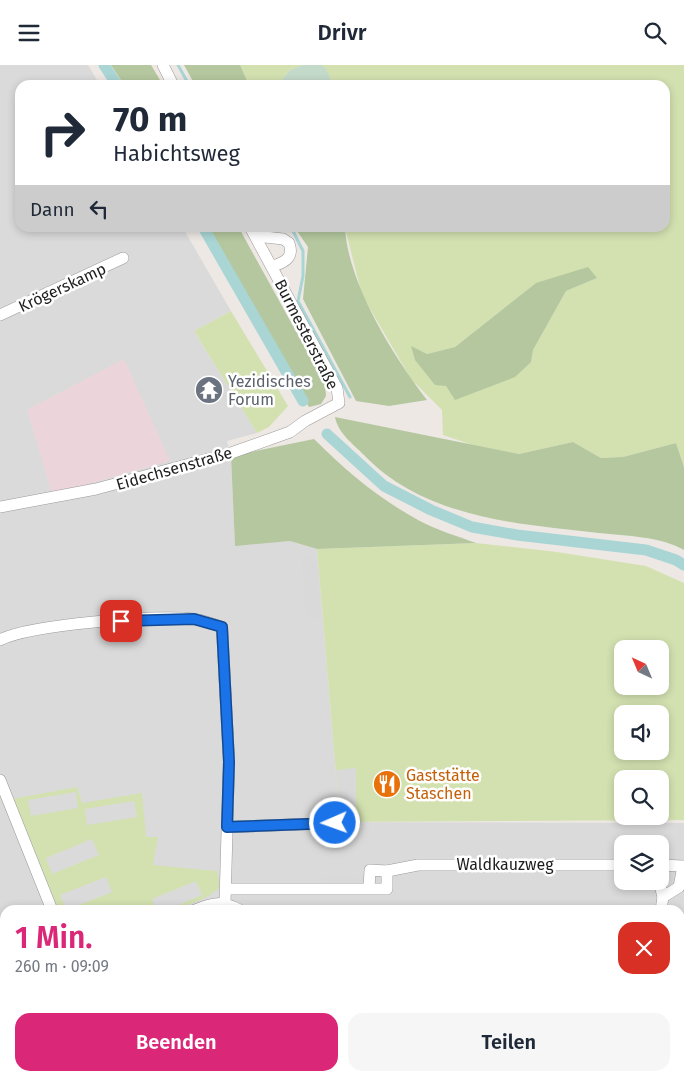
<!DOCTYPE html>
<html lang="de">
<meta charset="utf-8">
<style>
:root{--surface:#fff;--page:#f6f6f7;--text:#1f2937;--muted:#747a83;--accent:#db2777}
body{margin:0;font-family:"Fira Sans",sans-serif;background:var(--page);color:var(--text);height:100vh;display:flex;flex-direction:column;font-size:19px;white-space:nowrap}
*{box-sizing:border-box;margin:0}
p{font-size:16px;color:var(--muted)}
.icon{flex:none;width:28px;height:28px;fill:none;stroke:currentColor;stroke-width:2;stroke-linecap:round;stroke-linejoin:round}
.map{position:relative;flex:1;overflow:hidden}
.sheet{position:absolute;left:0px;top:840px;width:685px;height:176px;display:flex;flex-direction:column;background:var(--surface);border-radius:15px 15px 0 0;box-shadow:0 2px 8px #0003}
.sheet>*{flex:none}
.hud{position:absolute;left:15px;top:15px;width:655px;height:152px;border-radius:15px;box-shadow:0 2px 8px #0003;background:#fff;color:var(--text);overflow:hidden}
.needle{width:32px;rotate:316deg}
.buttons{position:absolute;left:614px;top:575px;display:grid;gap:10px}
.buttons a{display:grid;place-items:center;width:55px;height:55px;border-radius:10px;background:var(--surface);box-shadow:0 2px 8px #0003;font-size:25px}
.pin{position:absolute;display:grid;place-items:center;width:42px;height:42px;color:#fff;margin:-21px;border-radius:10px;box-shadow:0 2px 8px #0006}
.me{position:absolute;width:55px;margin:-28px;rotate:268deg;stroke-linejoin:round;filter:drop-shadow(0 0 4px #0008)}
.turn{display:flex;align-items:center;gap:18px;height:105px;padding:0 15px;font-size:22px}
.turn .icon{width:65px;height:65px;stroke-width:2.5}
.turn b{display:block;font-size:35px;line-height:42px}
.then{display:flex;align-items:center;height:48px;padding:0 15px;background:#0003;gap:10px;font-size:19px}
.round{display:grid;place-items:center;flex:none;width:52px;height:52px;border-radius:15px;background:var(--page)}
.overview{display:flex;align-items:center;justify-content:space-between;height:85px;padding:0 15px}
h1{font-size:30px;font-weight:600;line-height:38px;color:var(--accent)}
.primary-button{display:flex;gap:10px;margin-top:auto;padding:10px 15px}
.primary-button a{flex:1;height:58px;border-radius:15px;background:var(--accent);color:#fff;font-size:20px;font-weight:600;line-height:58px;text-align:center}
.primary-button a+a{background:var(--page);color:var(--text)}
header{display:flex;justify-content:space-between;align-items:center;height:65px;padding:0 15px;background:var(--surface);font-size:22px;font-weight:600}
.map>svg:first-child{display:block}
.residential{fill:#dbdada;fill-rule:evenodd}
.commercial{fill:#ecd5da}
.education{fill:#fbf4e0}
.grass{fill:#d3e1b0;fill-rule:evenodd}
.forest{fill:#b4c79e}
.wetland{fill:#c3d9ca}
.cemetery{fill:#aac3a8}
.parking{fill:#d9d9d9}
.lines{fill:none;stroke-linecap:round;stroke-linejoin:round}
.stream{stroke:#aad5d5;stroke-width:3}
.canal{stroke:#aad5d5;stroke-width:11}
.street-casing{stroke:#9a9a9a;stroke-width:12}
.street{stroke:#fff;stroke-width:11}
.route-casing{stroke:#114b97;stroke-width:12}
.route{stroke:#1a73e8;stroke-width:9}
.labels{text-anchor:middle;stroke-width:5;stroke-linejoin:round;paint-order:stroke}
.street-label{font-size:16px;fill:#1d1d1d;stroke:#fff}
.worship-label{font-size:16px;fill:#5b616d;stroke:#fff;text-anchor:start}
.food-label{font-size:16px;fill:#c56008;stroke:#fff;text-anchor:start}
</style>
<header><svg class="icon" aria-label="menu" viewBox="0 0 24 24"><path d="M4 6h16M4 12h16M4 18h16"/></svg>Drivr<svg class="icon" aria-label="search" viewBox="0 0 24 24"><circle cx="10" cy="10" r="6"/><path d="M15 15l6 6"/></svg></header>
<div class="map">
<svg width="684" height="1016" viewBox="0 0 684 1016">
<rect width="100%" height="100%" fill="#ede8e4"/>
<g class="residential">
<path d="M 0,0 L 88,0 L 100,20 L 20,20 L 20,162 L 183,163 L 231,246 L 194,266 L 257,368 L 227,376 L 231,391 L 235,480 L 290,476 L 317,484 L 340,757 L 684,758 L 684,889 L 680,889 L 680,845 L 5,845 L 5,870 L 0,872 ZM 622,779 L 660,779 L 660,816 L 622,816 Z"/>
<polygon points="5,939 5,1011 303,1011 306,1016 0,1016 0,941"/>
</g>
<polygon class="commercial" points="124,294 170,396 52,429 27,345"/>
<polygon class="education" points="303,1011 463,1011 463,1012 454,1016 306,1016"/>
<g class="grass">
<polygon points="240,0 303,0 290,5 281,16 283,20 249,20"/>
<path d="M 322,0 L 684,0 L 684,402 L 676,378 L 623,392 L 601,393 L 573,377 L 519,389 L 479,382 L 443,370 L 442,345 L 411,314 L 362,230 L 345,163 L 665,162 L 665,20 L 333,20 L 326,5 ZM 597,213 L 566,226 L 533,285 L 531,297 L 415,295 L 412,282 L 427,289 L 455,282 L 536,218 Z"/>
<polygon points="231,246 288,341 269,362 257,368 194,266"/>
<path d="M 476,478 L 557,487 L 646,501 L 684,518 L 684,755 L 340,757 L 317,484 ZM 622,584 L 660,584 L 660,621 L 622,621 ZM 622,649 L 660,649 L 660,686 L 622,686 ZM 622,714 L 660,714 L 660,751 L 622,751 Z"/>
<path d="M 77,722 L 82,738 L 142,728 L 146,772 L 158,772 L 153,800 L 217,806 C 218,810 220,817 219,822 C 215,832 176,845 166,845 L 202,830 L 196,816 L 152,834 L 156,845 L 66,845 L 112,827 L 106,812 L 60,830 L 66,845 L 58,845 L 12,734 ZM 76,727 L 78,743 L 31,751 L 28,735 ZM 134,736 L 137,752 L 87,760 L 85,744 ZM 92,774 L 99,790 L 52,809 L 46,793 Z"/>
</g>
<g class="forest">
<polygon points="111,0 151,0 163,20 124,20"/>
<polygon points="184,0 240,0 249,20 195,20"/>
<polygon points="208,163 239,163 325,319 326,331 321,339 309,342"/>
<path d="M 295,163 L 345,163 C 348,218 393,291 427,335 L 389,341 L 356,336 L 303,234 L 308,182 Z"/>
<polygon points="588,202 597,213 566,226 533,285 531,297 515,312 455,335 446,321 435,320 415,295 411,281 427,289 455,282 536,218"/>
<path d="M 335,352 L 519,389 L 573,377 L 601,393 L 623,392 L 676,378 L 684,402 L 684,485 C 659,471 627,471 599,468 C 518,459 424,453 364,390 C 353,379 338,368 335,352 Z"/>
<path d="M 314,374 C 346,406 378,433 418,455 C 436,465 457,471 476,478 L 317,484 L 290,476 L 235,481 L 231,391 Z"/>
</g>
<polygon class="wetland" points="303,0 322,0 326,4 333,20 283,20 281,16 290,5"/>
<polygon class="cemetery" points="5,870 5,939 0,941 0,872"/>
<g class="parking">
<polygon points="316,489 321,553 306,553 302,491"/>
<polygon points="356,703 356,756 340,757 336,705"/>
<polygon points="660,800 683,801 672,832 652,832 653,816 660,816"/>
<polygon points="365,802 387,802 387,824 322,824 322,812 364,813"/>
<polygon points="561,1011 590,1011 592,1016 551,1016"/>
</g>
<g class="lines">
<g class="stream">
<polyline points="178,0 189,20"/>
<polyline points="291,162 303,186 303,211 298,236 350,332"/>
<polyline points="680,900 684,901"/>
<polyline points="461,1016 467,1014 465,1011"/>
</g>
<g class="canal">
<polyline points="104,0 117,20"/>
<polyline points="203,162 303,336"/>
<polyline points="327,369 384,421 431,445 472,462 517,470 646,485 676,495 684,500"/>
</g>
<defs>
<g id="street">
<polyline points="163,0 173,20"/>
<path d="M 256,171 L 283,174 L 289,178 C 294,192 286,197 273,201"/>
<polyline points="0,250 123,193"/>
<polyline points="0,442 96,424 231,388 290,367 305,356 339,338 337,323 250,162"/>
<path d="M 0,575 C 28,560 158,549 193,554 C 202,555 212,559 222,562 L 229,697 L 225,837"/>
<polyline points="0,715 52,845"/>
<polyline points="227,762 335,758"/>
<polyline points="660,800 683,801 679,822 663,832"/>
<polyline points="387,806 418,800 622,800"/>
<polyline points="659,816 663,832 661,845"/>
<path d="M 226,824 C 279,824 333,824 387,824 L 387,806 L 370,805 L 369,824"/>
<path d="M 195,845 C 214,837 222,836 240,845"/>
<polyline points="680,894 684,895"/>
<polyline points="116,1011 118,1016"/>
<polyline points="192,1016 212,1011"/>
</g>
</defs>
<use href="#street" class="street-casing"/>
<use href="#street" class="street"/>
</g>
<g class="lines">
<defs>
<polyline id="route" points="121,556 194,554 222,562 229,697 227,762 335,758"/>
</defs>
<use href="#route" class="route-casing"/>
<use href="#route" class="route"/>
</g>
<defs>
<symbol id="temple-disc" viewBox="-11 -11 22 22"><circle r="9.5" fill="#6b7280" stroke="#fff"/><path d="M0-6L5-2H3V0L6.5 2.5H4V6H1.5V3h-3V6H-4V2.5H-6.5L-3 0V-2H-5Z" fill="#fff"/></symbol>
<symbol id="restaurant-disc" viewBox="-11 -11 22 22"><circle r="9.5" fill="#e8710a" stroke="#fff"/><path d="M-5-6h1v4h1v-4h1v4h1v-4h1v5L-1.5 .5V6h-2V.5L-5-1ZM5-6V6H3V1.5H1.5Q1.5-4 5-6Z" fill="#fff"/></symbol>
</defs>
<g fill-rule="evenodd">
<use href="#temple-disc" x="193" y="309" width="32" height="32"/>
<use href="#restaurant-disc" x="371" y="703" width="32" height="32"/>
</g>
<g class="labels">
<g class="street-label">
<text transform="translate(62 222) rotate(-25)" y="6">Krögerskamp</text>
<text transform="translate(307 269) rotate(63)" y="6">Burmesterstraße</text>
<text transform="translate(174 403) rotate(-16)" y="6">Eidechsenstraße</text>
<text x="505" y="805">Waldkauzweg</text>
</g>
<g class="worship-label">
<text x="228" y="322">Yezidisches<tspan x="228" dy="18">Forum</tspan></text>
</g>
<g class="food-label">
<text x="406" y="716">Gaststätte<tspan x="406" dy="18">Staschen</tspan></text>
</g>
</g>
</svg>
<div class="buttons">
<a><svg class="needle" viewBox="-14 -14 28 28"><path d="M0-13l5 13h-10z" fill="#e53935"/><path d="M0 13l5-13h-10z" fill="#747a83"/></svg></a>
<a><svg class="icon" aria-label="sound" viewBox="0 0 24 24"><path d="M4 9h4l5-4v14l-5-4H4zM17 9q2 3 0 6"/></svg></a>
<a><svg class="icon" aria-label="search" viewBox="0 0 24 24"><circle cx="10" cy="10" r="6"/><path d="M15 15l6 6"/></svg></a>
<a><svg class="icon" aria-label="layers" viewBox="0 0 24 24"><path d="M12 4l9 5-9 5-9-5zM3 14l9 5 9-5"/></svg></a>
</div>
<div class="pin" style="left:121px;top:556px;background:#d93025"><svg class="icon" aria-label="arrive" viewBox="0 0 24 24"><path d="M6 21V4h12l-3 4 3 4H6"/></svg></div>
<svg class="me" style="left:335px;top:758px" viewBox="-20 -20 40 40"><circle r="17" fill="#1a73e8" stroke="#fff" stroke-width="3"/><path d="M0-11L8 9 0 5-8 9z" fill="#fff"/></svg>
<div class="hud">
<div class="turn"><svg class="icon" aria-label="right" viewBox="0 0 24 24"><path d="M7 20v-9h11M14 6l5 5-5 5"/></svg><div><b>70 m</b>Habichtsweg</div></div>
<div class="then">Dann<svg class="icon" aria-label="left" viewBox="0 0 24 24"><path d="M17 20v-9H6M10 6l-5 5 5 5"/></svg></div>
</div>
<section class="sheet">
<div class="overview"><div><h1>1 Min.</h1><p>260 m · 09:09</p></div><a class="round" style="background:#d93025;color:#fff"><svg class="icon" aria-label="close" viewBox="0 0 24 24"><path d="M6 6l12 12M18 6L6 18"/></svg></a></div>
<div class="primary-button"><a>Beenden</a><a>Teilen</a></div>
</section>
</div>
